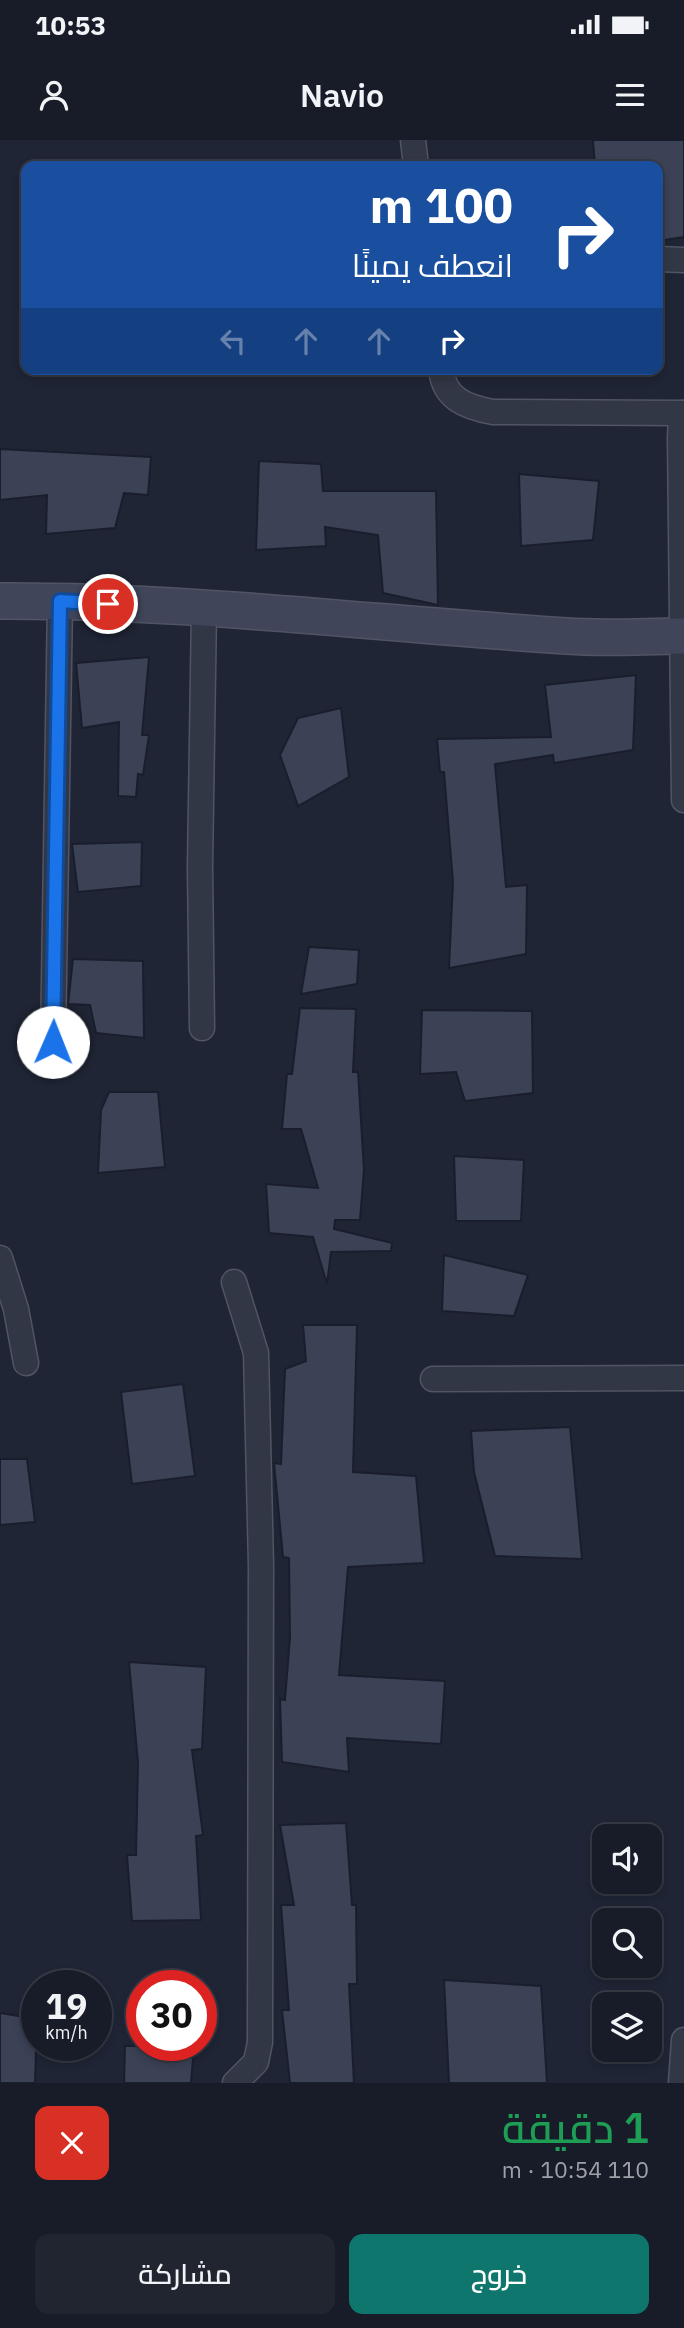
<!DOCTYPE html>
<html lang="ar">
<meta charset="utf-8">
<style>
:root{--surface:#171c28;--page:#202530;--text:#f1f3f6;--muted:#9ea1a8;--line:#363a45;--accent:#0f766e}
body{margin:0;font-family:"IBM Plex Sans",Cairo,sans-serif;background:var(--page);color:var(--text);direction:rtl;height:100vh;display:flex;flex-direction:column;font-size:26px;white-space:nowrap}
*{box-sizing:border-box;margin:0}
p{font-size:23px;color:var(--muted)}
.icon{flex:none;width:38px;height:38px;fill:none;stroke:currentColor;stroke-width:2;stroke-linecap:round;stroke-linejoin:round}
.map{position:relative;height:1943px;overflow:hidden;direction:ltr}
.sheet{display:flex;flex-direction:column;background:var(--surface);flex:1}
.sheet>*{flex:none}
.top-card{position:absolute;left:21px;top:21px;width:642px;height:214px;border-radius:14px;box-shadow:0 4px 10px #0003,0 0 0 2px var(--line);direction:rtl;background:#1a4fa0;color:#fff;overflow:hidden}
.tools{position:absolute;left:592px;top:1684px;display:grid;gap:14px}
.tools a{display:grid;place-items:center;width:70px;height:70px;border-radius:14px;background:var(--surface);box-shadow:0 4px 10px #0003,0 0 0 2px var(--line);font-size:35px}
.speed{position:absolute;left:21px;top:1830px;display:flex;gap:14px;font-size:35px;font-weight:700;text-align:center}
.speed>*{display:grid;place-content:center;width:91px;height:91px;border-radius:50%;background:var(--surface);box-shadow:0 4px 10px #0003,0 0 0 2px var(--line);line-height:1}
.speed small{font-size:18px;font-weight:400}
.speed .limit{border:10px solid #d22;background:#fff;color:#111}
.pin{position:absolute;display:grid;place-items:center;width:60px;height:60px;color:#fff;margin:-30px;border:4px solid #fff;border-radius:50%;box-shadow:0 2px 7px #0007}
.me{position:absolute;width:77px;margin:-38px;rotate:1deg;stroke-linejoin:round;filter:drop-shadow(0 0 5px #0008)}
.turn{display:flex;align-items:center;gap:24px;height:147px;padding:0 35px;font-size:32px}
.turn .icon{width:91px;height:91px;stroke-width:2.5}
.turn b{display:block;font-size:49px;line-height:60px}
.lanes{display:flex;align-items:center;height:66px;padding:0 35px;background:#0003;justify-content:center;gap:35px;direction:ltr}
.lanes .off{opacity:.35}
.round{display:grid;place-items:center;flex:none;width:74px;height:74px;border-radius:14px;background:var(--page)}
.head{display:flex;align-items:center;justify-content:space-between;height:119px;padding:0 35px}
h1{font-size:42px;font-weight:600;line-height:52px;color:#1e9e55}
.cta{display:flex;gap:14px;margin-top:auto;padding:14px 35px}
.cta a{flex:1;height:80px;border-radius:14px;background:var(--accent);color:#fff;font-size:28px;font-weight:600;line-height:80px;text-align:center}
.cta a+a{background:var(--page);color:var(--text)}
.status{display:flex;justify-content:space-between;align-items:center;height:49px;padding:0 35px;background:var(--surface);direction:ltr}
.status svg{height:19px;fill:currentColor}
header{display:flex;justify-content:space-between;align-items:center;height:91px;padding:0 35px;background:var(--surface);font-size:32px;font-weight:600}
.map>svg:first-child{display:block}
.building{fill:#3b4256;stroke:#1a1e2c;stroke-width:2}
.lines{fill:none;stroke-linecap:round;stroke-linejoin:round}
.street-casing{stroke:#505464;stroke-width:27}
.secondary-casing{stroke:#505464;stroke-width:38}
.street{stroke:#323746;stroke-width:24}
.secondary{stroke:#404559;stroke-width:35}
.route-casing{stroke:#114b97;stroke-width:18}
.route{stroke:#1a73e8;stroke-width:12}
</style>
<div class="status"><b>10:53</b><svg viewBox="0 0 49 12"><path d="M0 12V9h3v3zM5 12V6h3v6zM10 12V3h3v9zM15 12V0h3v12zM26 1h20v11H26zM47 4h2v5h-2z"/></svg></div>
<header><svg class="icon" aria-label="menu" viewBox="0 0 24 24"><path d="M4 6h16M4 12h16M4 18h16"/></svg>Navio<svg class="icon" aria-label="person" viewBox="0 0 24 24"><circle cx="12" cy="8" r="4"/><path d="M4 21q1-7 8-7t8 7"/></svg></header>
<div class="map">
<svg width="684" height="1943" viewBox="0 0 684 1943">
<rect width="100%" height="100%" fill="#1f2535"/>
<g class="building">
<polygon points="593,0 684,0 684,97 658,101 658,26 595,26"/>
<polygon points="0,309 151,317 148,355 124,353 115,388 46,394 47,355 0,360"/>
<polygon points="259,321 321,324 323,351 436,351 438,465 383,453 378,395 325,387 326,406 256,410"/>
<polygon points="519,334 599,341 593,400 521,406"/>
<polygon points="149,517 142,595 149,595 143,635 138,634 136,657 118,656 119,582 82,588 76,523"/>
<polygon points="636,535 633,610 554,623 553,615 495,624 506,747 527,745 526,814 449,828 453,742 444,632 440,632 437,599 551,597 545,545"/>
<polygon points="341,568 349,637 298,666 280,615 298,578"/>
<polygon points="142,702 141,746 78,752 72,704"/>
<polygon points="309,807 359,810 357,844 301,854"/>
<polygon points="73,819 143,821 144,898 96,893 90,865 68,864"/>
<polygon points="300,868 356,869 353,932 358,932 364,1030 360,1080 335,1080 334,1089 392,1103 391,1111 331,1112 327,1144 313,1097 269,1093 266,1044 318,1048 301,989 282,989 287,934 292,934"/>
<polygon points="422,870 532,871 533,953 465,961 456,932 420,934"/>
<polygon points="109,952 158,952 165,1027 98,1033 101,970"/>
<polygon points="454,1016 524,1020 521,1081 456,1081"/>
<polygon points="444,1115 528,1135 514,1176 442,1171"/>
<polygon points="303,1185 357,1185 353,1332 416,1336 424,1423 348,1427 339,1535 445,1541 441,1604 347,1598 349,1632 282,1622 280,1559 285,1560 290,1497 289,1418 283,1417 274,1323 281,1324 285,1229 306,1221"/>
<polygon points="183,1244 195,1336 132,1344 121,1252"/>
<polygon points="570,1287 582,1419 495,1416 474,1332 471,1291"/>
<polygon points="0,1319 27,1319 35,1382 0,1385"/>
<polygon points="129,1522 206,1527 202,1609 192,1610 203,1695 196,1696 201,1780 132,1781 127,1715 136,1715 138,1623"/>
<polygon points="346,1683 352,1765 356,1765 357,1844 349,1844 354,1943 290,1943 282,1870 289,1870 281,1765 294,1765 280,1685"/>
<polygon points="444,1840 541,1846 547,1943 449,1943"/>
<polygon points="0,1873 37,1879 35,1943 0,1943"/>
<polygon points="125,1906 194,1906 191,1943 124,1943"/>
</g>
<g class="lines">
<defs>
<g id="street">
<polyline points="413,0 416,26"/>
<polyline points="658,119 684,120"/>
<path d="M 441,229 C 444,259 466,267 493,272 L 681,273"/>
<polyline points="684,273 681,273 680,299 684,660"/>
<polyline points="202,888 200,727 204,469"/>
<polyline points="53,902 60,461"/>
<polyline points="0,1118 16,1169 26,1223"/>
<polyline points="234,1142 256,1213 261,1426 260,1902 256,1922 235,1943"/>
<polyline points="433,1239 684,1238"/>
<polyline points="681,1943 684,1900"/>
</g>
<path id="secondary" d="M 0,461 C 189,460 378,484 567,496 C 606,499 645,496 684,496"/>
</defs>
<use href="#street" class="street-casing"/>
<use href="#secondary" class="secondary-casing"/>
<use href="#street" class="street"/>
<use href="#secondary" class="secondary"/>
</g>
<g class="lines">
<defs>
<polyline id="route" points="53,902 60,461 108,464"/>
</defs>
<use href="#route" class="route-casing"/>
<use href="#route" class="route"/>
</g>
</svg>
<div class="tools">
<a><svg class="icon" aria-label="sound" viewBox="0 0 24 24"><path d="M4 9h4l5-4v14l-5-4H4zM17 9q2 3 0 6"/></svg></a>
<a><svg class="icon" aria-label="search" viewBox="0 0 24 24"><circle cx="10" cy="10" r="6"/><path d="M15 15l6 6"/></svg></a>
<a><svg class="icon" aria-label="layers" viewBox="0 0 24 24"><path d="M12 4l9 5-9 5-9-5zM3 14l9 5 9-5"/></svg></a>
</div>
<div class="speed"><div>19<small>km/h</small></div><div class="limit">30</div></div>
<div class="pin" style="left:108px;top:464px;background:#d93025"><svg class="icon" aria-label="arrive" viewBox="0 0 24 24"><path d="M6 21V4h12l-3 4 3 4H6"/></svg></div>
<svg class="me" style="left:53px;top:902px" viewBox="-20 -20 40 40"><circle r="19" fill="#fff"/><path d="M0-13L10 11 0 6-10 11z" fill="#1a73e8"/></svg>
<div class="top-card">
<div class="turn"><svg class="icon" aria-label="right" viewBox="0 0 24 24"><path d="M7 20v-9h11M14 6l5 5-5 5"/></svg><div><b>100 m</b>انعطف يمينًا</div></div>
<div class="lanes"><svg class="icon off" aria-label="left" viewBox="0 0 24 24"><path d="M17 20v-9H6M10 6l-5 5 5 5"/></svg><svg class="icon off" aria-label="ahead" viewBox="0 0 24 24"><path d="M12 20V5M6 11l6-6 6 6"/></svg><svg class="icon off" aria-label="ahead" viewBox="0 0 24 24"><path d="M12 20V5M6 11l6-6 6 6"/></svg><svg class="icon" aria-label="right" viewBox="0 0 24 24"><path d="M7 20v-9h11M14 6l5 5-5 5"/></svg></div>
</div>
</div>
<section class="sheet">
<div class="head"><div><h1>1 دقيقة</h1><p>110 m · 10:54</p></div><a class="round" style="background:#d93025;color:#fff"><svg class="icon" aria-label="close" viewBox="0 0 24 24"><path d="M6 6l12 12M18 6L6 18"/></svg></a></div>
<div class="cta"><a>خروج</a><a>مشاركة</a></div>
</section>
